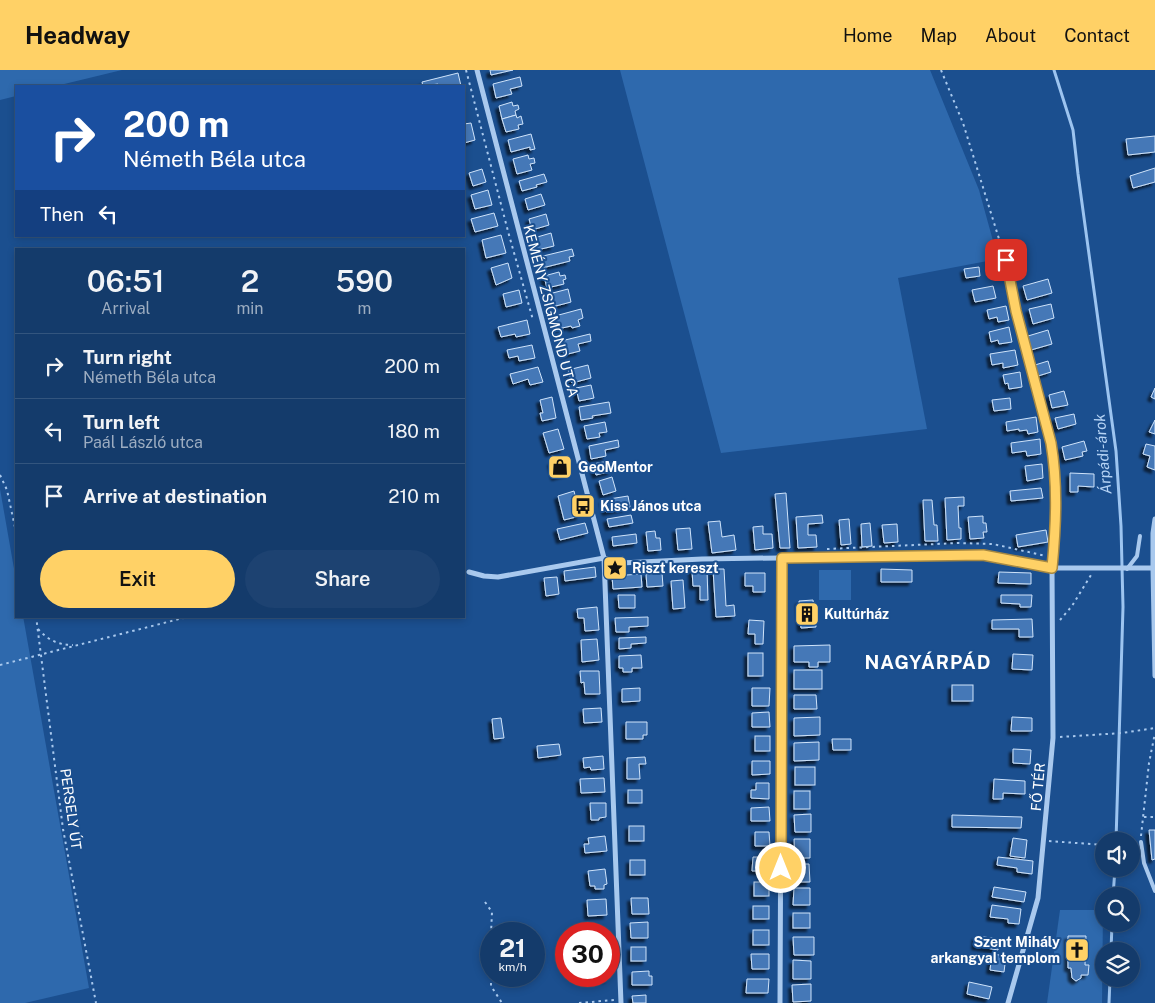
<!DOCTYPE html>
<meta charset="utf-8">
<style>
:root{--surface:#143b6b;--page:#1d4271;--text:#f1f3f6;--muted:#9dadc1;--line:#33557e;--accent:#ffd166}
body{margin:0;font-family:"Public Sans",sans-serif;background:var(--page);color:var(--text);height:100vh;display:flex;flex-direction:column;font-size:19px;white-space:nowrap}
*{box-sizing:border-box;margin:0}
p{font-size:16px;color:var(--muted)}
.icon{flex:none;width:28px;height:28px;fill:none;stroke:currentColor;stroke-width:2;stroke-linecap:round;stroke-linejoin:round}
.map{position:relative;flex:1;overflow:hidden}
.details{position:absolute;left:15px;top:178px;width:450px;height:370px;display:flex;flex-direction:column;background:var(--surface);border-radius:0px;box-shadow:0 2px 8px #0003,0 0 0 1px var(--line)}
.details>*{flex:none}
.hud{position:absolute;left:15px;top:15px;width:450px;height:152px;border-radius:0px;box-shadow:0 2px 8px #0003,0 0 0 1px var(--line);background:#1a4fa0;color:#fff;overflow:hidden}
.fabs{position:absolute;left:1095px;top:762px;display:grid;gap:10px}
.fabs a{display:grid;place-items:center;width:45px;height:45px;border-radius:50%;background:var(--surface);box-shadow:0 2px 8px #0003,0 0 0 1px var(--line);font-size:25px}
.speed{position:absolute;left:480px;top:852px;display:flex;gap:10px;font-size:25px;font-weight:700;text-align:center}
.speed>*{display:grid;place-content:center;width:65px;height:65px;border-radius:50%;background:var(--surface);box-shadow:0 2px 8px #0003,0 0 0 1px var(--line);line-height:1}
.speed small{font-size:12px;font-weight:400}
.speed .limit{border:8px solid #d22;background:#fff;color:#111}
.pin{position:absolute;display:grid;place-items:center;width:42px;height:42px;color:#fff;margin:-21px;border-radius:10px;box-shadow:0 2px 8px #0006}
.me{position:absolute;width:55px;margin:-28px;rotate:0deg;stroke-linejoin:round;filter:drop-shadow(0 0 4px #0008)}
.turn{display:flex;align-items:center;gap:18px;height:105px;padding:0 25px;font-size:22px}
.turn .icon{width:65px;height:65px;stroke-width:2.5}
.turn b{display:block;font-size:35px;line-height:42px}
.then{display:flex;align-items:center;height:48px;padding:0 25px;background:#0003;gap:10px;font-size:19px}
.eta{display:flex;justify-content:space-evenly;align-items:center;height:85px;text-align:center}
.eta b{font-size:30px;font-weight:600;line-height:35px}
.primary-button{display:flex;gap:10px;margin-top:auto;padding:10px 25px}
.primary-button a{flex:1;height:58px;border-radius:30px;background:var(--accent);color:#111;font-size:20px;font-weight:600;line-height:58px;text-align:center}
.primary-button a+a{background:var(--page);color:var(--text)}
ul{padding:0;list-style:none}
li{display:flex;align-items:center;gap:15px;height:65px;padding:0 25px;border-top:1px solid var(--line)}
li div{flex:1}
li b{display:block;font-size:19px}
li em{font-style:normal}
header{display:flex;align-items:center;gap:30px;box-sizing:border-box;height:70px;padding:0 25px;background:var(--accent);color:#111}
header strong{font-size:24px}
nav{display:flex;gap:28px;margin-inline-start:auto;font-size:18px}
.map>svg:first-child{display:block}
.green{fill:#2e69ad}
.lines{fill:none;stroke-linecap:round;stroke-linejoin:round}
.stream{stroke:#9cc4f0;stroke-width:3}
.building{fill:#4478b7;stroke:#cfe3fa;filter:url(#shadow)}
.path{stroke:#a9c9ee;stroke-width:2;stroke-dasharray:2.5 4;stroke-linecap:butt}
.lane{stroke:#a9c9ee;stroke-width:4}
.street{stroke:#a9c9ee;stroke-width:5}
.route-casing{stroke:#a68842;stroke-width:12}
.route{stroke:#ffd166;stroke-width:9}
.labels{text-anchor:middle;stroke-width:4;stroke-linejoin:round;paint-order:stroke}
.street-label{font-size:14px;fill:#fff;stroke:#1b4f8f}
.poi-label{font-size:14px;font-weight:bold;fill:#fff;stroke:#1b4f8f;text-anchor:start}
.water-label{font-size:15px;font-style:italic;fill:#b5d3f5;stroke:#1b4f8f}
.district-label{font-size:19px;font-weight:bold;letter-spacing:1px;fill:#fff;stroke:#1b4f8f}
</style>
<header>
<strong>Headway</strong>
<nav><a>Home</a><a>Map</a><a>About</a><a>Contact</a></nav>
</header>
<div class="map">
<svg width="1155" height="933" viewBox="0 0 1155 933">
<defs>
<filter id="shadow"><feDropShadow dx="-3.5" dy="3.5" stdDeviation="1" flood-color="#0009"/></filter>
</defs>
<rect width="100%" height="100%" fill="#1b4f8f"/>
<g class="green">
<polygon points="0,0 122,0 56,16 16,16 16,26 0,30"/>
<polygon points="620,0 930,0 979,120 998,189 898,208 927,359 721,383"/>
<polygon points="0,419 16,510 16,546 23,546 89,918 25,933 0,933"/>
<rect x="819" y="500" width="32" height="30"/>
<polygon points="1060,840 1103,840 1102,933 1047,933"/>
</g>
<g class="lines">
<g class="stream">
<polyline points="1054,0 1073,60 1078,104 1116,381 1121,456 1123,537 1116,771"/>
<polyline points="1113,826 1115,799"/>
<polyline points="1111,881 1112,854"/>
<polyline points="1109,933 1110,909"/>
</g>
</g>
<g class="building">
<polygon points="490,0 513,0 491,5"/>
<polygon points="458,3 461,16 438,16 438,14 423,16 422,12"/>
<polygon points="520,7 522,16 510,19 512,24 496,28 493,14"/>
<polygon points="512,32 513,36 518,35 519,39 515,41 516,45 502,49 499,36"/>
<polygon points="516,45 517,48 521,46 523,54 518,55 519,59 506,62 502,49"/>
<polygon points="471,53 475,70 464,73 464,54"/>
<polygon points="531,64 535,79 530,80 530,77 511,82 508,70"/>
<polygon points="1155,66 1155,82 1128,85 1126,69"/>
<polygon points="528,85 529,89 534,88 535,93 530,94 532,100 517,104 513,89"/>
<polygon points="1155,98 1155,112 1133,118 1130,106"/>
<polygon points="482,99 486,112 473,116 469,103"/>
<polygon points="544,104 547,112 536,115 537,117 522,121 519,111"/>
<polygon points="488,120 492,135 475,139 471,125"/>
<polygon points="541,124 545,135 528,140 525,129"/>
<polygon points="494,143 498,156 475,162 471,149"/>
<polygon points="546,144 549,155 532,160 529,149"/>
<polygon points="551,163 554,176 537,180 534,168"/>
<polygon points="501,165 506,183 486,188 482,170"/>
<polygon points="572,179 574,186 569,187 570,191 542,198 539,187"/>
<polygon points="508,193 512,208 496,215 491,198"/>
<polygon points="979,197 980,206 966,208 964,199"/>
<polygon points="559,202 560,206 565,205 566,209 563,210 564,214 547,218 544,206"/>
<polygon points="1048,209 1052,223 1027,230 1023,216"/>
<polygon points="993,216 996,228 975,232 972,220"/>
<polygon points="568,219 571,232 552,237 549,224"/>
<polygon points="519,220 522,233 506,237 503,224"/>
<polygon points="1051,234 1054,248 1033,254 1029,239"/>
<polygon points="1006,236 1009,250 998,252 997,247 989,249 987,240"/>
<polygon points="581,239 583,248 578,250 580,256 572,258 571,256 558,259 555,246"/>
<polygon points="527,250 530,264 516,267 515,264 501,267 498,257"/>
<polygon points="1009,257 1012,272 999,274 998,270 991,272 989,262"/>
<polygon points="1048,260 1052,274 1031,280 1028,266"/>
<polygon points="590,264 591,271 578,274 580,281 564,285 561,271"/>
<polygon points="532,275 535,288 519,291 518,286 509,288 507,280"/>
<polygon points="1015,280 1018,295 1003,298 1003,293 992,295 990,284"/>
<polygon points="1048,291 1051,302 1038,306 1035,295"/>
<polygon points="588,295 591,308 572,313 568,300"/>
<polygon points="538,297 543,312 530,315 528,309 513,314 510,304"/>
<polygon points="1020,302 1022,317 1009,319 1008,313 1005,314 1003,305"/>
<polygon points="591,315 594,328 579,331 576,318"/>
<polygon points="1155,318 1155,329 1151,327"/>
<polygon points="1064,321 1068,335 1052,338 1049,325"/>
<polygon points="552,327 556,348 542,351 540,343 543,343 540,330"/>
<polygon points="1010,328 1011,339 994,341 992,330"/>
<polygon points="609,332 611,343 592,346 593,348 581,350 579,337"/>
<polygon points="1074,344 1076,354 1058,359 1055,348"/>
<polygon points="1036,347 1038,362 1028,364 1027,360 1019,361 1019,359 1007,361 1006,352"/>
<polygon points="1155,350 1155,364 1149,362"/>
<polygon points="605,352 607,362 599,363 600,367 587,369 584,356"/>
<polygon points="558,359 564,379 549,383 543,363"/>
<polygon points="1040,369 1041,384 1027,386 1026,381 1012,383 1011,373"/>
<polygon points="618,370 619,377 605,380 606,386 591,389 589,376"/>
<polygon points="1084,371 1087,381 1082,382 1083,386 1065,390 1062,377"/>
<polygon points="1146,374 1155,376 1155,400 1147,397 1150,386 1143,384"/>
<polygon points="565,388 569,403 555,407 551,392"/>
<polygon points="609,391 611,401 596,405 593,394"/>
<polygon points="1042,394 1043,408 1027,411 1025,396"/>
<polygon points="1070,403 1094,404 1094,417 1078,416 1078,422 1070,422"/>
<polygon points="612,407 616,421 603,425 599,411"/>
<polygon points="1041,418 1043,428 1011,431 1010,421"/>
<polygon points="574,421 580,446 564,450 558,426"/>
<polygon points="786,423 790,478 780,478 775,424"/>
<polygon points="628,426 630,437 606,442 603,430"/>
<polygon points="964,427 964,436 958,436 959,458 961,458 961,469 947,470 945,428"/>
<polygon points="923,430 932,430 934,455 937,455 938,471 925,471"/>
<polygon points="631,445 633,453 609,457 607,449"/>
<polygon points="822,445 823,453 808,454 808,465 816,465 817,477 798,478 796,447"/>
<polygon points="983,446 983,453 986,453 987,462 983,462 984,468 970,469 968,447"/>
<polygon points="849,449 851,474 841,475 839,450"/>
<polygon points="720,451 722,467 734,465 736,480 712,483 708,452"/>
<polygon points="585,453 588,463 560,470 557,459"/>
<polygon points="870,453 872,476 862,477 861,454"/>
<polygon points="897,454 898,472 884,473 882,455"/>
<polygon points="763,456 763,464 772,464 773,478 755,480 753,457"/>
<polygon points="690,458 692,479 678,480 676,459"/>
<polygon points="1046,460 1048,472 1018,477 1016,465"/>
<polygon points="655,461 656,468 660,468 661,480 648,481 646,462"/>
<polygon points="636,464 637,473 613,476 612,467"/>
<polygon points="595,497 596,507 565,511 564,501"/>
<polygon points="713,499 724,499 726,536 734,535 735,546 716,547"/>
<polygon points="881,499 912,500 912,512 881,512"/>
<polygon points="692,500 707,500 708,530 700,530 700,516 693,516"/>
<polygon points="999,502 1031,503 1031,514 998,513"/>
<polygon points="662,503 663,516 647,517 646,504"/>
<polygon points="745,503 765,503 765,522 753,522 753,516 745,516"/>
<polygon points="641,504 642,517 613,519 612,506"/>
<polygon points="557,507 559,524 546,526 544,508"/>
<polygon points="683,510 685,538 673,539 671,511"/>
<polygon points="618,525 635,525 635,538 619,538"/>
<polygon points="1001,525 1032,525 1031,537 1020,537 1020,534 1001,533"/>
<polygon points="813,530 816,557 801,558 799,531"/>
<polygon points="597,537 599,560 585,561 584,548 578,548 577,539"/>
<polygon points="648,547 648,556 629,557 629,562 616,562 615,548"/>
<polygon points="1032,549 1033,567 1019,567 1019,559 992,559 992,550"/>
<polygon points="749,550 764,551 763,574 755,574 755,564 748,564"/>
<polygon points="646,567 646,573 631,574 631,578 619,579 619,568"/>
<polygon points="597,569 599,590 582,592 581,570"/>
<polygon points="830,575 830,592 818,592 818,597 809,597 809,592 794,592 794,576"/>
<rect x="748" y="583" width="15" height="23"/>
<polygon points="1013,584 1033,585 1032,600 1012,599"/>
<polygon points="641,585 642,598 632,598 632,602 623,602 623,598 619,598 619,586"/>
<rect x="794" y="600" width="28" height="19"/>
<polygon points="580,601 599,601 600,624 585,624 584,612 581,613"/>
<rect x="952" y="615" width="21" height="16"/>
<polygon points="640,618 640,631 622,632 622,619"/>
<polygon points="752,618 770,618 769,636 752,636"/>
<polygon points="794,625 816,625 817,639 794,639"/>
<polygon points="601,638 602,652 584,653 583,639"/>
<polygon points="769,642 770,657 752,657 752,643"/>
<polygon points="820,647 820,665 794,666 794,648"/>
<polygon points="1012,647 1032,648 1032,661 1011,661"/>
<polygon points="501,648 504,668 494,669 492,649"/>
<polygon points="626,652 647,652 647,665 643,665 643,669 626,669"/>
<rect x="755" y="666" width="15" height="15"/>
<polygon points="832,669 851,669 851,680 833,680"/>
<polygon points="819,672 819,690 794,691 794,673"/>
<polygon points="559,674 561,685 538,688 537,676"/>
<polygon points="1013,679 1031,680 1030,694 1013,693"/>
<polygon points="603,686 604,699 591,700 590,697 584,698 583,688"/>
<polygon points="645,687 646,694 639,694 640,709 627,709 627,688"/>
<polygon points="752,691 770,691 770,704 752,705"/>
<rect x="795" y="697" width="20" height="18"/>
<polygon points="604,708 605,722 581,723 580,709"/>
<polygon points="994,709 1025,711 1025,724 1003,723 1003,729 993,729"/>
<polygon points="756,713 769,713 769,729 751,728 751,720 756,720"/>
<rect x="628" y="720" width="14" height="13"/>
<rect x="794" y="721" width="16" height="18"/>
<polygon points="590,733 606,733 606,747 599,748 599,750 591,750"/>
<polygon points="769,737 770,751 751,751 751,738"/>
<polygon points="811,744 811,762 795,762 794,745"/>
<polygon points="952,745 1022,747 1021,758 952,757"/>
<rect x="629" y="756" width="15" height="15"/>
<polygon points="1149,760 1155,760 1155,789 1152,790"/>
<polygon points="755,762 769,762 770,776 755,776"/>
<polygon points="605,766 607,781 585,783 584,774 589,774 588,768"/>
<polygon points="1013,768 1027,770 1025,788 1010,786"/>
<polygon points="794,769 810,769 810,788 795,788"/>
<polygon points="753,787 770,787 769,801 752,801"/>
<polygon points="998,787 1033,791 1032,804 1017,802 1017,798 997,795"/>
<rect x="630" y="790" width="15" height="15"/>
<polygon points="793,794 809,794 810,812 799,812 799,808 794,808"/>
<polygon points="605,799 607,814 604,815 604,819 595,819 595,816 590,816 588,801"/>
<rect x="754" y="812" width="15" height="14"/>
<polygon points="994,817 1026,822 1024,832 992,827"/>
<polygon points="794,818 810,818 810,835 793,835"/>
<polygon points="631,828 648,828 649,844 632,844"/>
<polygon points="606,829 607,845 588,846 587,830"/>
<polygon points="992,835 1021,839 1019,854 1008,853 1008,849 990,847"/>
<rect x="753" y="836" width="16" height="13"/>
<rect x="793" y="843" width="17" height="15"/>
<polygon points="648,852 648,868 631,868 630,853"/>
<rect x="753" y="860" width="16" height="15"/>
<polygon points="976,866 999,869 998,880 975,876"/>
<polygon points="1068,866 1086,866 1085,895 1089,895 1088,905 1081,905 1081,908 1076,911 1072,908 1071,898 1068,898"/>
<polygon points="793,867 814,867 814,885 794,885"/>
<rect x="631" y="877" width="15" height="14"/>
<polygon points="751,884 769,884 769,899 752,899"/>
<polygon points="992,884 1006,886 1004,902 990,900"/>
<polygon points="793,890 811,891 811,909 793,909"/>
<polygon points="649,901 649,906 652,906 652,915 632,915 632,902"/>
<polygon points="596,906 608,906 608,909 596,910"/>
<polygon points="747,909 769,909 768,923 746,923"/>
<polygon points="969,912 992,917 989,929 967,924"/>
<polygon points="811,914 811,931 793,932 792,915"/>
<polygon points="646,925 646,933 633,933 632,926"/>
</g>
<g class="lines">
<g class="path">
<polyline points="466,0 509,165 533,250"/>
<polyline points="941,0 963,53 1004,185"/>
<polyline points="0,405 7,420 16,462"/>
<polyline points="827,479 958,473 993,474 1046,486"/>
<polyline points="36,546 63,759 96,933"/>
<polyline points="1060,550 1072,536 1091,505"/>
<path d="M 38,559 C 48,570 58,575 73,575"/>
<polyline points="0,595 191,546"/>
<polyline points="1060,667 1122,663 1155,658"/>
<polyline points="1144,747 1155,747"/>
<polyline points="1141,766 1149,693 1155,663"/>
<polyline points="1049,771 1104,775"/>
<polyline points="485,832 492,842 491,864"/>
<polyline points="491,874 491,916 502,933"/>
<polyline points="579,933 614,930"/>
</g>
<g class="lane">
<polyline points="1127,499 1137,486 1140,466"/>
<polyline points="1141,772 1144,793 1155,821"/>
</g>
<g class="street">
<polyline points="477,0 604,488 621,933"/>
<polyline points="1006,190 1016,241 1051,373 1055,395 1057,447 1052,498 1053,668 1038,828 1008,933"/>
<polyline points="1155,449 1153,463 1153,498 1155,606"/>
<polyline points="469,502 484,506 498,507 604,488 621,493 702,489 983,485 1052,498 1153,498"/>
<polyline points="780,933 782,488"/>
</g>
</g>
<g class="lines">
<defs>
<path id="route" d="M 781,798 L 782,488 L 983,485 L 1052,498 C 1056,456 1058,415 1051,373 L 1016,241 L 1006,190"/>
</defs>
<use href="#route" class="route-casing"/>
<use href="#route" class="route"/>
</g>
<defs>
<symbol id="shop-square" viewBox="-11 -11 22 22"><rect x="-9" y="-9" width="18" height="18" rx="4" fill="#ffd166" stroke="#1b4f8f"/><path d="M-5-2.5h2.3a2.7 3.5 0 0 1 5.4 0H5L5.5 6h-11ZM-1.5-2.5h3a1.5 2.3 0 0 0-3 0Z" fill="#111"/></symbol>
<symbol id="bus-square" viewBox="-11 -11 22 22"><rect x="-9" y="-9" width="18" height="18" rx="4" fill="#ffd166" stroke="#1b4f8f"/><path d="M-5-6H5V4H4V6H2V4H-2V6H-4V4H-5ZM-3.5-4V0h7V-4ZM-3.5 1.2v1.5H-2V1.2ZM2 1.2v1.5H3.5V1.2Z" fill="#111"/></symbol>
<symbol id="sight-square" viewBox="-11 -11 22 22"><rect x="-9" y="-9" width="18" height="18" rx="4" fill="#ffd166" stroke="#1b4f8f"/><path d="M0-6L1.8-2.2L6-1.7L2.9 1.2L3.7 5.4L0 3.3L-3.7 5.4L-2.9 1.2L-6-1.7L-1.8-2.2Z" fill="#111"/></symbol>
<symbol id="building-square" viewBox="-11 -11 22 22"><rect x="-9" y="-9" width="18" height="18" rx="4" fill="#ffd166" stroke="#1b4f8f"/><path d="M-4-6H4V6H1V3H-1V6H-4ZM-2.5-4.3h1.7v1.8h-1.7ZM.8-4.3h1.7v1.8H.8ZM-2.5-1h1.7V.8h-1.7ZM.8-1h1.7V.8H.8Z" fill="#111"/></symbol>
<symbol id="church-square" viewBox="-11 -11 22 22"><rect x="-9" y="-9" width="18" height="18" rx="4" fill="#ffd166" stroke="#1b4f8f"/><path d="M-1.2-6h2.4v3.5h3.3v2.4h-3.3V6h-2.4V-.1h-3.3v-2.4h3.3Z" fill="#111"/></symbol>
</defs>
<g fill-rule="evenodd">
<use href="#shop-square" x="546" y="383" width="28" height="28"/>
<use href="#bus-square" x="569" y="422" width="28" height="28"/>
<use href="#sight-square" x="601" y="484" width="28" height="28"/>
<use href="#building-square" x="793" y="530" width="28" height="28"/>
<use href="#church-square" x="1063" y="866" width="28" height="28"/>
</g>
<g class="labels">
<g class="street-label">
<text transform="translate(551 241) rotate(75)" y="5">KEMÉNY ZSIGMOND UTCA</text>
<text transform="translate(1038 717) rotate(-85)" y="5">FŐ TÉR</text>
<text transform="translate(71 739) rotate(82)" y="5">PERSELY ÚT</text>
</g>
<g class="poi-label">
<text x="578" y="402">GeoMentor</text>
<text x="600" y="441">Kiss János utca</text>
<text x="632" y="503">Riszt kereszt</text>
<text x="824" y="549">Kultúrház</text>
<text x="1060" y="877" text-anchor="end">Szent Mihály<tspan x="1060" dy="16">arkangyal templom</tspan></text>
</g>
<g class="water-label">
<text transform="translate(1103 384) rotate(-95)" y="5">Árpádi-árok</text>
</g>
<g class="district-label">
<text x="928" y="599">NAGYÁRPÁD</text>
</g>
</g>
</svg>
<div class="fabs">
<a><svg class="icon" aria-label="sound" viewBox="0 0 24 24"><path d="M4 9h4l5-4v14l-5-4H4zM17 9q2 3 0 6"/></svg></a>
<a><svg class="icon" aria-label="search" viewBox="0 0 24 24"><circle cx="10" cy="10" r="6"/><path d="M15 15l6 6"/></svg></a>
<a><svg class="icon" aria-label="layers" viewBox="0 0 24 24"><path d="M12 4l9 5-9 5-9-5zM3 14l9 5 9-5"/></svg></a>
</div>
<div class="speed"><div>21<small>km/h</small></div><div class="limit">30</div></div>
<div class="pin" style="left:1006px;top:190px;background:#d93025"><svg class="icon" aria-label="arrive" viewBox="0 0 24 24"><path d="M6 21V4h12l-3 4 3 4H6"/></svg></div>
<svg class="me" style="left:781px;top:798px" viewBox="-20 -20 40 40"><circle r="17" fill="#ffd166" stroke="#fff" stroke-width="3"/><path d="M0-11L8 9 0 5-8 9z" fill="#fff"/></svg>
<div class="hud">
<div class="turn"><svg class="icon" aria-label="right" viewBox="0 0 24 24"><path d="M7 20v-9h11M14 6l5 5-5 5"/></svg><div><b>200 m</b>Németh Béla utca</div></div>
<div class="then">Then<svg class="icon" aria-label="left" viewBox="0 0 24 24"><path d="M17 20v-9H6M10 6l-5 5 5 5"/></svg></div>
</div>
<section class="details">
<div class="eta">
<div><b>06:51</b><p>Arrival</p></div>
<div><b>2</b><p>min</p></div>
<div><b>590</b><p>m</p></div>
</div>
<ul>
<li><svg class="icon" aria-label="right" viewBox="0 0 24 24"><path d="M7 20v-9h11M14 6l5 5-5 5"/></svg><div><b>Turn right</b><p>Németh Béla utca</p></div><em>200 m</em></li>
<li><svg class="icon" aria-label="left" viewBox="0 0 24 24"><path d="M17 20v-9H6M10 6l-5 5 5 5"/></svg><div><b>Turn left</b><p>Paál László utca</p></div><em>180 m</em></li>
<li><svg class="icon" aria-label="arrive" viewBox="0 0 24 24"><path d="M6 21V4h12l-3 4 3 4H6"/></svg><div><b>Arrive at destination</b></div><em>210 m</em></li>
</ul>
<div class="primary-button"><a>Exit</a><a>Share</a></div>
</section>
</div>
